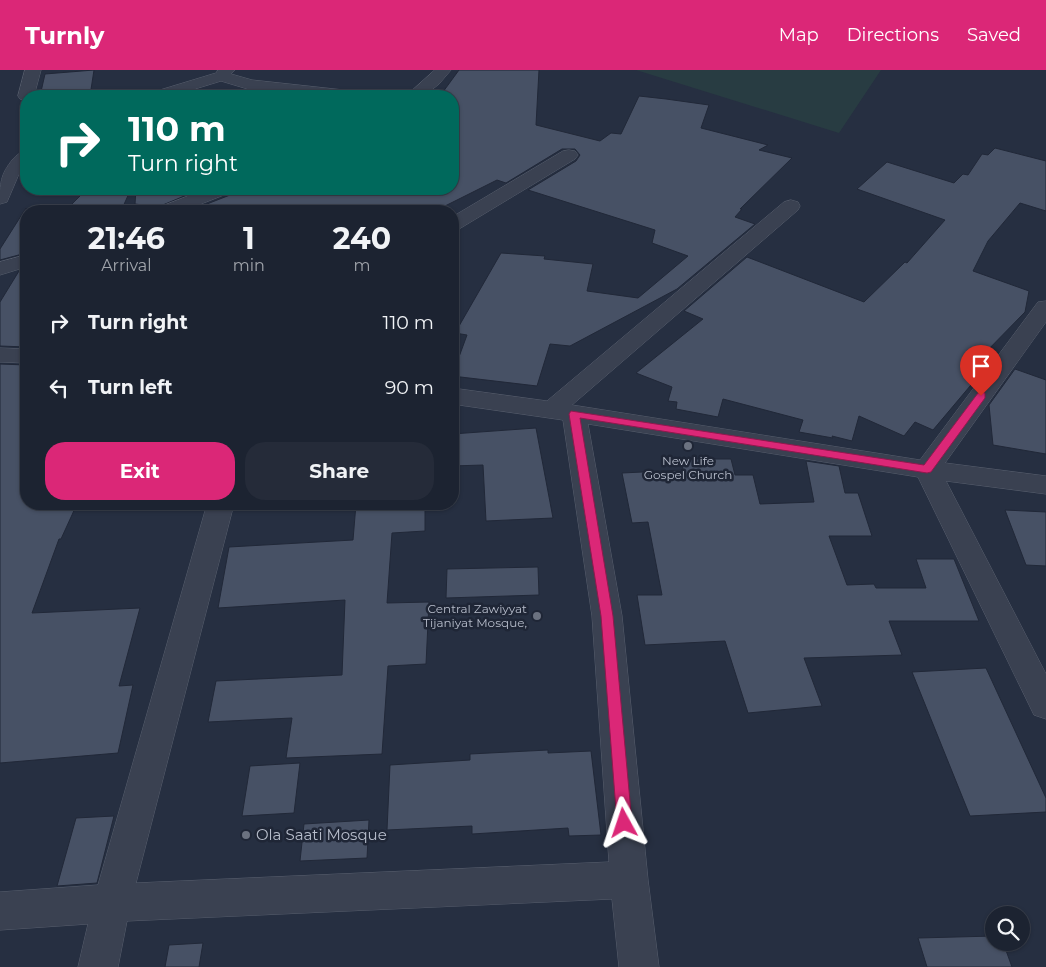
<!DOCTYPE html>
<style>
:root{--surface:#1c2331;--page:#252b39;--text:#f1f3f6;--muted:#a0a4ab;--line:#3a404d;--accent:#db2777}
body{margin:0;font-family:Montserrat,sans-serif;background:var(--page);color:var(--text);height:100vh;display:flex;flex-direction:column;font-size:19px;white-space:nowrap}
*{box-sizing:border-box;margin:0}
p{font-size:16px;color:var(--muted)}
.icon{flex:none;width:28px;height:28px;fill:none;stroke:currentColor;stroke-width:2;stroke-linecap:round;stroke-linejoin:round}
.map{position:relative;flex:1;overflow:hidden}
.details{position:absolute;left:20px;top:135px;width:439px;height:305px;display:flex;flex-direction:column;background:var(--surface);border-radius:20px;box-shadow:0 1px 4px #0004,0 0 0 1px var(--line)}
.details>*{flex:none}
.hud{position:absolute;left:20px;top:20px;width:439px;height:105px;border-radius:20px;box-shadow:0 1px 4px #0004,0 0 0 1px var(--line);background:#00695c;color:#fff;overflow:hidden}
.buttons{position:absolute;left:985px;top:836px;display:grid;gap:10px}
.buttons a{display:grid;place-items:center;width:45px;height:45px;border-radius:50%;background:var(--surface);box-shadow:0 1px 4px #0004,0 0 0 1px var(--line);font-size:25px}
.pin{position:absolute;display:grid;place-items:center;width:42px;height:42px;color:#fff;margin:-51px -21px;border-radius:50% 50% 50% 0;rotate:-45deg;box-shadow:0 0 5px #0007}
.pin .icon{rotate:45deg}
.me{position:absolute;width:55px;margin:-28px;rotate:355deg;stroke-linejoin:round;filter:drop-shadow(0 0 4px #0008)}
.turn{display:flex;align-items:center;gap:18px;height:105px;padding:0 25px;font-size:22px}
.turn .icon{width:65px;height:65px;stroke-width:2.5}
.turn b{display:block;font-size:35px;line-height:42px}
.eta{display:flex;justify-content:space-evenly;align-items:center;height:85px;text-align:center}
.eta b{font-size:30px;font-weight:700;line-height:35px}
.action{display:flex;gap:10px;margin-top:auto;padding:10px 25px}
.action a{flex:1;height:58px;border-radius:20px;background:var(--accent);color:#fff;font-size:20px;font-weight:700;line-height:58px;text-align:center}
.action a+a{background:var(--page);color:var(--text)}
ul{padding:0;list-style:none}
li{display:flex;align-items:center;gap:15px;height:65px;padding:0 25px}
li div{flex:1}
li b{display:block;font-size:19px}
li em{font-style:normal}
header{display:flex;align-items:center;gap:30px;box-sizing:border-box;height:70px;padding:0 25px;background:var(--accent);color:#fff}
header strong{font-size:24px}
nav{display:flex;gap:28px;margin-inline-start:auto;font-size:18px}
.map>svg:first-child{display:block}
.green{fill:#283c42}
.building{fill:#475165;stroke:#212838}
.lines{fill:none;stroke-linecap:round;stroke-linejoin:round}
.street-casing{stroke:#585f6e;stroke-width:1}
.street{fill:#3a4151;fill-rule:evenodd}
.route{fill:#db2777;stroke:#8e194d}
.worship-dot{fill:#6b7280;stroke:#1f2636;stroke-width:2}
.labels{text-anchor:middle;stroke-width:5;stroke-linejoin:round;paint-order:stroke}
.poi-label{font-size:12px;fill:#b7bdcb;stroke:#1f2636}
.near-poi-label{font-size:15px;fill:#b7bdcb;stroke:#1f2636;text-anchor:start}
</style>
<header>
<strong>Turnly</strong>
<nav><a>Map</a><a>Directions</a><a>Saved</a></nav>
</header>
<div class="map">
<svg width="1046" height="897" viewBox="0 0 1046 897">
<rect width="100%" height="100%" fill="#262f41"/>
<polygon class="green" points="636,0 881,0 839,63"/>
<g class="building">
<polygon points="94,0 90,26 40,26 45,4"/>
<polygon points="459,0 539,0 536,55 600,71 611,63 621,64 639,26 666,29 709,35 701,58 768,75 759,80 792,88 740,139 742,139 735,147 755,154 677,219 570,276 550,274 537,316 452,306 467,265 455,263 501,183 545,186 544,189 593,194 587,221 638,228 688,186 652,173 655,160 528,120 576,91 580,85 575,79 562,79 506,113 497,110 435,141 189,141 230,125 233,119 452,119 452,26 440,26"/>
<polygon points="995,78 1046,91 1046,141 1020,133 988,171 973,201 1029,221 1025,242 982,286 992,290 933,360 915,352 904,366 859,346 852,371 832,366 833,368 799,362 803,350 723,329 718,347 676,339 677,332 668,331 672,317 636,303 703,249 684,241 747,187 864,232 905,192 907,193 945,150 857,119 887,92 954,113 963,104 968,105 982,84 988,85"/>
<polygon points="87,119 131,119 121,141 65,141"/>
<polygon points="136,119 201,119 158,137 135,134"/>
<polygon points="26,138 26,183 0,190 0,179"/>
<polygon points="26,199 26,277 0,276 0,232 19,201"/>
<polygon points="0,294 26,295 26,434 77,434 61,469 59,469 32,543 140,538 119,616 133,615 118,683 0,693"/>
<polygon points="1015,299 1046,310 1046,384 993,375 989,335"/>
<polygon points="536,358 553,448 486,451 483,395 452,396 452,364"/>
<polygon points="681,389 731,389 735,405 753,405 760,434 814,432 806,391 839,396 845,423 858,423 872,466 829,466 847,515 874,514 876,518 926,518 916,489 954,489 979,551 889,551 902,585 804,588 822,636 748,643 725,571 645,575 637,525 662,525 648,452 632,453 622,403 683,400"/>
<polygon points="356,434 425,434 425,461 392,463 387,533 429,532 426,594 388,596 382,684 286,688 292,648 208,652 216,611 342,605 345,530 218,538 229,477 353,470"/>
<polygon points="1005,440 1046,442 1046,496 1026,495"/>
<polygon points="538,497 539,525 446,528 447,499"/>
<polygon points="986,598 1046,728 1046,742 970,746 912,602"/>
<polygon points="548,680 548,683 591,681 601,765 569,766 568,758 472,764 472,756 387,760 390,695 470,690 470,684"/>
<polygon points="300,693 294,743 242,746 250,696"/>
<polygon points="114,746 97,813 57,816 76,748"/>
<polygon points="369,750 367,788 300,791 304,754"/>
<polygon points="994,866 994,872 1003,872 1012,897 927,897 918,868"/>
<polygon points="203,873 199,897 165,897 169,875"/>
</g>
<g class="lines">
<defs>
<g id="street">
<polygon points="25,0 41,0 34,26 26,26 26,31 20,29 18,26"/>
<polygon points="218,0 235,0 231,4 252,10 353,21 359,23 361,26 312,26 251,20 221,11 172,26 148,26 150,23 216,3"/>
<polygon points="435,0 451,0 439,14 424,26 406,26"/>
<polygon points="569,80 575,81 578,85 575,89 459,159 452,161 452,147 563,81"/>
<path d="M 26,81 L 26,96 L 19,104 L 7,132 L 0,134 C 0,113 0,105 13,89 C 17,85 20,82 26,81 Z"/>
<polygon points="206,119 231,119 229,123 183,141 158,141 160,137"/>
<polygon points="791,130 798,132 800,136 798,140 572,335 920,390 1038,232 1046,231 1046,252 945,393 1046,406 1046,424 946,411 1046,604 1046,649 1034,645 918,407 588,354 622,546 648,810 659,897 619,897 612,829 127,851 118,897 78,897 88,854 0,860 0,822 98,815 207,434 234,434 136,813 609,792 592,546 563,350 452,334 452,318 547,331 784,132"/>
<polygon points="26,185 26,197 0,205 0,192"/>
<polygon points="0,278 26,279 26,293 0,292"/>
</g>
</defs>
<use href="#street" class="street-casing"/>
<use href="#street" class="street"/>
</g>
<polygon class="route" points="981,322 985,323 985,328 931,402 927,403 580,348 613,546 632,753 630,758 624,760 619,758 617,753 601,546 569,344 571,341 924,395 978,323"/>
<g class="worship-dot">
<circle cx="688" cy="376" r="5"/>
<circle cx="537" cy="546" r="5"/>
<circle cx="246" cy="765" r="5"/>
</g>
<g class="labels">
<g class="poi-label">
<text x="688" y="395">New Life<tspan x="688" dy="14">Gospel Church</tspan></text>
<text x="527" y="543" text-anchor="end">Central Zawiyyat<tspan x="527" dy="14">Tijaniyat Mosque,</tspan></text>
</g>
<g class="near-poi-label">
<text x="256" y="770">Ola Saati Mosque</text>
</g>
</g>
</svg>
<div class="buttons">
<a><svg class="icon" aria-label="search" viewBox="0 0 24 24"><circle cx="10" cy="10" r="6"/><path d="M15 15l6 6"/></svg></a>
</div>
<div class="pin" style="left:981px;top:326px;background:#d93025"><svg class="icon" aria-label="arrive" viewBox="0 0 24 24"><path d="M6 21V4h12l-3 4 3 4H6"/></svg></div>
<svg class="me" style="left:624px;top:753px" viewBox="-20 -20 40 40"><path d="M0-17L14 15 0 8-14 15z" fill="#db2777" stroke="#fff" stroke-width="4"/></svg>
<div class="hud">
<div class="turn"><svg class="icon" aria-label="right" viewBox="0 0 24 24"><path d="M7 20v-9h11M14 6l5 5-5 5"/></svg><div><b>110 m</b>Turn right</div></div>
</div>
<section class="details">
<div class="eta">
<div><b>21:46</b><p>Arrival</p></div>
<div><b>1</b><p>min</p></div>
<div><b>240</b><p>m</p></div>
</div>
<ul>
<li><svg class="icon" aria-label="right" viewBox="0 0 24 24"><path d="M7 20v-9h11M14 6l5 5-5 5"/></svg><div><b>Turn right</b></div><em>110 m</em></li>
<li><svg class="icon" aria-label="left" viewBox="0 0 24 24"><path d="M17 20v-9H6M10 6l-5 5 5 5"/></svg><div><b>Turn left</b></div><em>90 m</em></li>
</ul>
<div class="action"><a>Exit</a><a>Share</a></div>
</section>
</div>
